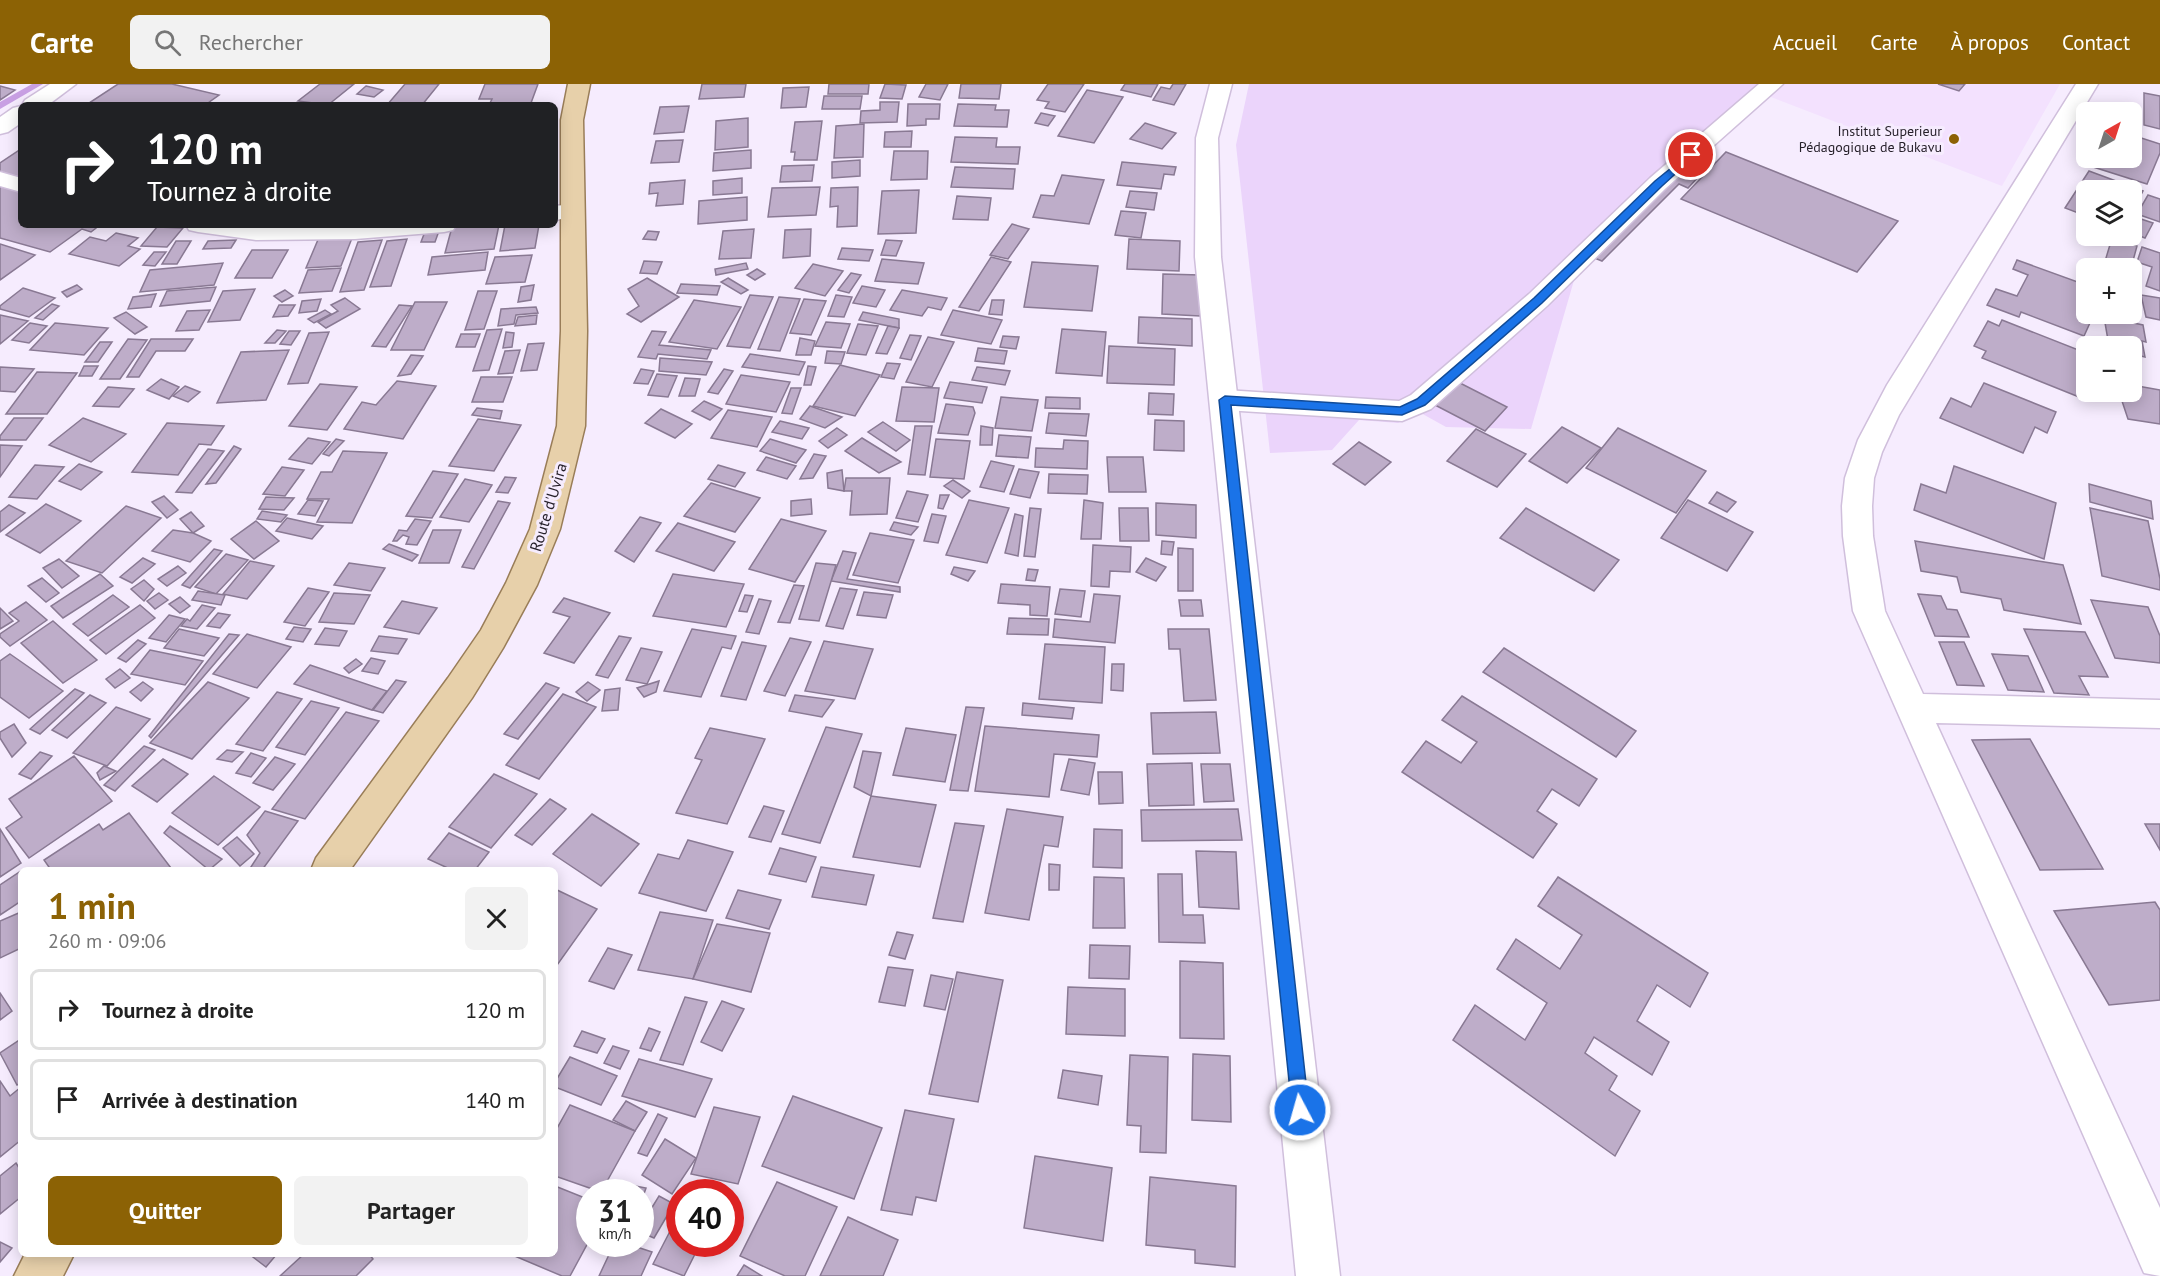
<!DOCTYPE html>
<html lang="fr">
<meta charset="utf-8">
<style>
:root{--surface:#fff;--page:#f2f2f2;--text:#222;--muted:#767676;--line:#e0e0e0;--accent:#8c6205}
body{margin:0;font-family:"PT Sans",sans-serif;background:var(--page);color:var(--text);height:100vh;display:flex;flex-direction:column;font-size:22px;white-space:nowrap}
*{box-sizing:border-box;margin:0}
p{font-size:20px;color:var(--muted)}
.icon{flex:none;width:33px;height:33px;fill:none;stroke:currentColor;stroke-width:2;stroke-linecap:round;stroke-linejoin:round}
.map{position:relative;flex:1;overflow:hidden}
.details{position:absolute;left:18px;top:783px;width:540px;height:390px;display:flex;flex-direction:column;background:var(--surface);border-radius:9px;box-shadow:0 3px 15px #0003}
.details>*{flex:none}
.banner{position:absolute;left:18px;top:18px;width:540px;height:126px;border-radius:9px;box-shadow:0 3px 15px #0003;background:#202124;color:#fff;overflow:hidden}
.needle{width:39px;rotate:39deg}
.tools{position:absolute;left:2076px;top:18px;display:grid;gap:12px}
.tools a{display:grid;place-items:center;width:66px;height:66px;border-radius:9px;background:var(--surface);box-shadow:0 3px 15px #0003;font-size:30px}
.speed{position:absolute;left:576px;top:1095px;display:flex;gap:12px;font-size:30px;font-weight:700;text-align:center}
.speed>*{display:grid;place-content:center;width:78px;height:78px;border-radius:50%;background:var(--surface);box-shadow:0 3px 15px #0003;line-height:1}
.speed small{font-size:15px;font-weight:400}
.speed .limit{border:9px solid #d22;background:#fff;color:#111}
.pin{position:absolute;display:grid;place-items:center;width:51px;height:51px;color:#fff;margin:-26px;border:3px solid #fff;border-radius:50%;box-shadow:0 2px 6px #0007}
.me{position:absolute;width:66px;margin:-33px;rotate:354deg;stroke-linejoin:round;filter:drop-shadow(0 0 4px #0008)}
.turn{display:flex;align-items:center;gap:21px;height:126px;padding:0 30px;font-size:27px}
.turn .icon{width:78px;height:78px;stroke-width:2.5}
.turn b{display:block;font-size:42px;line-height:51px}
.round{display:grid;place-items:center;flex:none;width:63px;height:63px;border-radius:9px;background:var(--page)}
.headline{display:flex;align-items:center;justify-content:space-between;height:102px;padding:0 30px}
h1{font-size:36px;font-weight:700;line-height:45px;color:var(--accent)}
.cta{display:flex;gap:12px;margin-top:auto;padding:12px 30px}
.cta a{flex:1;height:69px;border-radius:9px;background:var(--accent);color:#fff;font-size:24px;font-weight:700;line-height:69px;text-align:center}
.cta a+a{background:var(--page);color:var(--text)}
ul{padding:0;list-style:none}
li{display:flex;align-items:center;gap:18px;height:81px;margin:0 12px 9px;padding:0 18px;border:3px solid var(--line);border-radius:9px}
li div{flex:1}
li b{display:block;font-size:22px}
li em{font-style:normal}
header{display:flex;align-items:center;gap:36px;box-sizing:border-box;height:84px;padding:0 30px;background:var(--accent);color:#fff}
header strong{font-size:28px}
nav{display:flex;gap:33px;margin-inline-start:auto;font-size:21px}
.search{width:420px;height:54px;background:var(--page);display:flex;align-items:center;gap:15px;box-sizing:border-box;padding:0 21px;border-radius:9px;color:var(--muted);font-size:22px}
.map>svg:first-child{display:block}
.built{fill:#f3e1fe}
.green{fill:#ebd4fb}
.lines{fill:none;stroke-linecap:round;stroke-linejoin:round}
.stream{fill:#c89fe3;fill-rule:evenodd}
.building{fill:#beadc9;stroke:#897993;stroke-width:1.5}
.street-casing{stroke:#d0bfdc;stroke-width:3}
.secondary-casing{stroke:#d0bfdc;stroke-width:3}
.primary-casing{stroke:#997d58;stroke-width:3}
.street{fill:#fff;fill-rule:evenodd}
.secondary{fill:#fff;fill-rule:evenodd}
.primary{fill:#e7d0aa;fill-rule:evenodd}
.route{fill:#1a73e8;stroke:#114b97;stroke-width:1.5}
.poi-dot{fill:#8c6205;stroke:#f6ecfe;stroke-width:2}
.labels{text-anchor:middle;stroke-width:6;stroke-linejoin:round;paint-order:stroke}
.far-poi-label{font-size:14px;fill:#251f29;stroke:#f6ecfe;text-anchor:end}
.street-label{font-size:16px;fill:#251f29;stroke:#f6ecfe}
</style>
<header>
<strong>Carte</strong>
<div class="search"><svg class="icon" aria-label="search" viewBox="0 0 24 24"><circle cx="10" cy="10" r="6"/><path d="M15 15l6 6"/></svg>Rechercher</div>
<nav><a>Accueil</a><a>Carte</a><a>À propos</a><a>Contact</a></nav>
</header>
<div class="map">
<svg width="2160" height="1192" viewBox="0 0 2160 1192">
<rect width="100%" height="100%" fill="#f6ecfe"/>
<polygon class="built" points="1766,0 2060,0 2002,102 1758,8"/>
<polygon class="green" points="1249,0 1766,0 1581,172 1531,345 1446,343 1419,328 1398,339 1359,336 1332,366 1270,369 1236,61"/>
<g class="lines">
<polygon class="stream" points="32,0 43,0 0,25 0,18"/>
</g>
<g class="building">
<polygon points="118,0 172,0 219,11 205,21 86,21"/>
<polygon points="320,0 354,0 328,21 298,17"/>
<polygon points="405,0 439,0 422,21 387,21"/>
<polygon points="485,0 538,0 531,19 549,19 549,21 489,21 492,15 479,15"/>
<polygon points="702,0 746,0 744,13 699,15"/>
<polygon points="829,0 869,0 868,10 828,10"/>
<polygon points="885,0 906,1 902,15 880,14"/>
<polygon points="926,0 948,0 940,16 919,13"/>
<polygon points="961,0 1001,0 999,15 959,14"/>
<polygon points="1048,0 1084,0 1065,28 1045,24 1049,18 1037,16"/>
<polygon points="1125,0 1158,0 1151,13 1121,6"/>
<polygon points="1173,0 1186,0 1174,21 1153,16 1161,3 1170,5"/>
<polygon points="1938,0 1965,0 1959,7"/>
<polygon points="0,2 15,6 0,16"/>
<polygon points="366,2 383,6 374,13 357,10"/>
<polygon points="809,3 806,23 781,24 783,4"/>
<polygon points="1087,6 1123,13 1094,59 1058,52"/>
<polygon points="2144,9 2160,12 2160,45 2144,41"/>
<polygon points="824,12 862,12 860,25 822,25"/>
<polygon points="880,18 899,18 897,38 860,39 861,27 880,26"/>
<polygon points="908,20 940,20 939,35 926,35 926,41 907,42"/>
<polygon points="958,20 996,21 995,26 1009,26 1007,43 954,42"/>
<polygon points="689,22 684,48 654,50 660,23"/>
<polygon points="1041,29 1055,32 1048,42 1035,39"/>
<polygon points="748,34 748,63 715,66 716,37"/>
<polygon points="822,37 817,76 794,76 795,68 791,68 795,38"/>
<polygon points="1145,39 1176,49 1162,65 1130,55"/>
<polygon points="864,40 863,73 834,74 836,42"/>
<polygon points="912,47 911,63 884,63 885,48"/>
<polygon points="2132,51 2160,60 2160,69 2147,100 2090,82 2094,74 2132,74"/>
<polygon points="955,53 997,54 996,63 1020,63 1018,80 951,78"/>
<polygon points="683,56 679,78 651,79 656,57"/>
<polygon points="21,65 21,96 0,91 0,79"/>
<polygon points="751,66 751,84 713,87 714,69"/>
<polygon points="894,67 928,67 927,95 891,96"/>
<polygon points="1726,68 1898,137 1857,188 1681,115"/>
<polygon points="860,76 860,92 832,94 832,78"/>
<polygon points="1122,78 1176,83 1174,91 1164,90 1161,105 1117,101"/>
<polygon points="814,81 812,97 780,98 782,82"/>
<polygon points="1682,82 1701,90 1688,104 1679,100 1602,177 1592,173"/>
<polygon points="955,83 1015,85 1013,105 951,103"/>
<polygon points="2089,87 2143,107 2132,128 2132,106 2086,106 2086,132 2065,124"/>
<polygon points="1062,91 1104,96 1089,140 1033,133 1041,111 1054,112"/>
<polygon points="742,94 742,109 713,111 713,97"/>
<polygon points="685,96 683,120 656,122 658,109 649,110 650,99"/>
<polygon points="0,99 21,105 21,141 100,141 91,148 82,145 50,168 0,154"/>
<polygon points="820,103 816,131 768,133 772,104"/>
<polygon points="858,103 857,142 837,143 838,122 830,123 831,104"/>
<polygon points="919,106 916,149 878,150 882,107"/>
<polygon points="1130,107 1157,109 1154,126 1126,123"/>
<polygon points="2148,111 2160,115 2160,138 2137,130"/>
<polygon points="957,112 991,114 988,136 953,135"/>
<polygon points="747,113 747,136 698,140 699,117"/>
<polygon points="1121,127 1146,129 1141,154 1115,151"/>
<polygon points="2132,132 2153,139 2145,154 2132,149"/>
<polygon points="1012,140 1029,145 1008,175 990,171"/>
<polygon points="474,141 499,141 494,165 445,169 452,143"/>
<polygon points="505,141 539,141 535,164 500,167"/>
<polygon points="157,143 183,144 167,163 141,162"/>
<polygon points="440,144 435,158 421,158 426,145"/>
<polygon points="754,145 751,174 719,175 723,147"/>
<polygon points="811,145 810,172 783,174 785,146"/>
<polygon points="648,147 659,148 656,156 643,155"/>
<polygon points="116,149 138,154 128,162 140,165 119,182 69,170 90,153 106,157"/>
<polygon points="354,149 341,182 306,184 320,151"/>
<polygon points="2112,154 2137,162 2131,184 2103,184"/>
<polygon points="407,155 391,202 370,203 387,157"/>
<polygon points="1129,155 1180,157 1179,187 1127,185"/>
<polygon points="236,156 231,164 203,165 208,157"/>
<polygon points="382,156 364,206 340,208 358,158"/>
<polygon points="886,156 902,157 896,172 881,171"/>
<polygon points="176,157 191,157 177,180 162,180"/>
<polygon points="0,160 35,171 0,196"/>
<polygon points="2142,163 2160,169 2160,207 2146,202 2152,183 2137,178"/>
<polygon points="842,164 873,166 869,177 838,175"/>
<polygon points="252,166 288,166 272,194 235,194"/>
<polygon points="154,168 166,168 155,182 143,181"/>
<polygon points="488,168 485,186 428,191 432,173"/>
<polygon points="532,171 525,198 486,200 495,173"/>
<polygon points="991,173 1011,178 979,227 959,223"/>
<polygon points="882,175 924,179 918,200 875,197"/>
<polygon points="2017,176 2086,201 2086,230 2094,230 2084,252 2021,228 2019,233 1987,221 1996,205 2017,212 2028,191 2013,185"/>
<polygon points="644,177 662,178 657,190 640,189"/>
<polygon points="1032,178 1098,182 1092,227 1024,223"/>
<polygon points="223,179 214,201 140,208 150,186"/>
<polygon points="746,179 748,185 716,191 715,185"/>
<polygon points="813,180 843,187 825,212 795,204"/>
<polygon points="341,184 332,207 299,209 308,186"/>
<polygon points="757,185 765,190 755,196 747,191"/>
<polygon points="851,189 861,191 849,209 838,206"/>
<polygon points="1163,190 1200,191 1200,232 1162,230"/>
<polygon points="647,194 679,213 641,238 627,230 639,222 628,205"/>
<polygon points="728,194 748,206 741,210 721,198"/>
<polygon points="681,200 720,202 717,211 677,209"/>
<polygon points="77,201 82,205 67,213 62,208"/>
<polygon points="534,201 531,216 518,218 521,203"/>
<polygon points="862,202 885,206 876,223 853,219"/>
<polygon points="216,203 210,217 160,222 167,207"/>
<polygon points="23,204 55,214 29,233 0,225 0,222"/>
<polygon points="255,205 240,236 208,238 223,207"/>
<polygon points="285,206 293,212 282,218 274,212"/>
<polygon points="902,206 947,214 941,226 928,223 922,232 890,226"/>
<polygon points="478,207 497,207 484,245 465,246"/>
<polygon points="156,210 151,223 128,225 133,213"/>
<polygon points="750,211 773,213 750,264 727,262"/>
<polygon points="836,211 852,213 844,233 828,232"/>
<polygon points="2141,211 2160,214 2160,236 2146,233"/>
<polygon points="779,213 800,215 780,267 758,265"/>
<polygon points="345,214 360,225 326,244 318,238 338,227 331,221"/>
<polygon points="321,215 317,227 299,229 302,217"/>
<polygon points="804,215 826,217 811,251 790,249"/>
<polygon points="694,216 741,223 717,265 669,258"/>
<polygon points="992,216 1004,216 1002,231 989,230"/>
<polygon points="415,218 447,218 424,266 391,266"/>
<polygon points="52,220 59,222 43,236 35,234"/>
<polygon points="279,221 295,221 288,232 273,233"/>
<polygon points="399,221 412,222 386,263 372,262"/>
<polygon points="536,223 538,229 516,231 514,240 498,242 501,225"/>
<polygon points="210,226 199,246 176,247 187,227"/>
<polygon points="325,226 331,230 314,239 308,235"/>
<polygon points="953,226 1002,236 991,260 941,251"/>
<polygon points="126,228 147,243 135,250 114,234"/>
<polygon points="863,228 899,235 899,244 859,236"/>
<polygon points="0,231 28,237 0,260"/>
<polygon points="537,231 536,240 515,242 518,233"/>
<polygon points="1139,233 1192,235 1192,262 1138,259"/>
<polygon points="2104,233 2143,241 2146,258 2142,257 2145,273 2132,270 2132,262 2109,262"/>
<polygon points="2002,236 2086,269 2086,298 2079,313 1982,274 1986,267 1974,262 1988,237 1999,242"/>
<polygon points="826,238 850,240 841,264 815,262"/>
<polygon points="30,239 47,242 29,259 12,256"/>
<polygon points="55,239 108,244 84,271 30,266"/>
<polygon points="858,240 878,242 866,271 847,269"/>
<polygon points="888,242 899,244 887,270 876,269"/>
<polygon points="502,245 489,286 473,287 487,246"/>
<polygon points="1062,245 1106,248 1102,292 1056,289"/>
<polygon points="277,246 286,247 275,259 265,259"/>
<polygon points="289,247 300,247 291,261 280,260"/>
<polygon points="652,247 666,248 659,261 711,266 707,275 658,270 656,275 638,273"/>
<polygon points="329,248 308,299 288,300 309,249"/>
<polygon points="506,248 514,249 512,263 503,264"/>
<polygon points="461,250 480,250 475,263 456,263"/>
<polygon points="910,251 921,252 911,276 900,274"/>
<polygon points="1003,252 1019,253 1016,265 1000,263"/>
<polygon points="928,253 954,258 932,303 906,298"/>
<polygon points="800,254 815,257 811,271 796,271"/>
<polygon points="128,255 147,256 120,295 100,295"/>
<polygon points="151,255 193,255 185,267 156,267 139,293 127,293"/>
<polygon points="100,258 112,258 98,278 85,278"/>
<polygon points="544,259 537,286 521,287 528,260"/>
<polygon points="1109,262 1175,265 1174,301 1107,299"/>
<polygon points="978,264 1007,267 1004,280 975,277"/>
<polygon points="289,266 266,316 217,319 241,268"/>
<polygon points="520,266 513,289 498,290 505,267"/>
<polygon points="827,267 845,268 841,280 825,279"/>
<polygon points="750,270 805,278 799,291 742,283"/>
<polygon points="411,271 423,272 411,290 398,292"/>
<polygon points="660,274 712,278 706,291 659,287"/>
<polygon points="887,279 900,280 894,295 881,293"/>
<polygon points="840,281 880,291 855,332 813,322"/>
<polygon points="84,282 98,282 92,292 79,292"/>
<polygon points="808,282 816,283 811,301 804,301"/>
<polygon points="0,283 34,285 15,308 0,307"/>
<polygon points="977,283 1010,287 1005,301 972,296"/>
<polygon points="641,285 654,287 648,300 634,299"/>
<polygon points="724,285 733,287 718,310 708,308"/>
<polygon points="37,288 77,289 47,330 6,330"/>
<polygon points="657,290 677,292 668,313 648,311"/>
<polygon points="741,291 790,298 776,328 726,320"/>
<polygon points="481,293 512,293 503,318 472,318"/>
<polygon points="685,294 700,295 695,312 679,312"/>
<polygon points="161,295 179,303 169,315 147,306"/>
<polygon points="397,297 436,302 403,355 344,345 362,318 376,321"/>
<polygon points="950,298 987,303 982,319 944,314"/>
<polygon points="1458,298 1507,323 1485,347 1435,321"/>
<polygon points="1984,299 2056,328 2047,349 2035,343 2023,369 1940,334 1951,314 1971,323"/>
<polygon points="320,300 357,303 327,346 289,342"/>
<polygon points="2132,301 2160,306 2160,340 2128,335 2119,308 2132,308"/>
<polygon points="185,302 200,308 188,318 173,312"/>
<polygon points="108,303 134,305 119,323 93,322"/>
<polygon points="902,303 939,304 934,338 896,337"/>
<polygon points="791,304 801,304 792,330 782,329"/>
<polygon points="1149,309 1174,310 1173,331 1148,330"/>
<polygon points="1001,313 1038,316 1032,347 995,344"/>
<polygon points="1046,313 1080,314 1080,325 1045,324"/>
<polygon points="704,317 722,325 710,336 692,327"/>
<polygon points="946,320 973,323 975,329 968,351 938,349"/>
<polygon points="810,322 842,333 825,344 800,335"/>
<polygon points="477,324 502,327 500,335 472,331"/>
<polygon points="661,325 692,340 675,354 645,339"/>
<polygon points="728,326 772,333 757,363 711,354"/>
<polygon points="1049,329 1089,330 1086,352 1046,349"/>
<polygon points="14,334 43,334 26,356 0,356 0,352"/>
<polygon points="83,334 126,350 91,378 49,361"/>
<polygon points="478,335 521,341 494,387 449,382"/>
<polygon points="1155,336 1184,337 1184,367 1154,366"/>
<polygon points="780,337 809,344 802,355 772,348"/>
<polygon points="883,338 910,356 896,367 868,348"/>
<polygon points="167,339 224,342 211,361 199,360 178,391 132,388"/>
<polygon points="915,342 932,342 925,391 908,390"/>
<polygon points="981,342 993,344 992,361 980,361"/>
<polygon points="1562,343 1601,364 1567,399 1529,377"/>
<polygon points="837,344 847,351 828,364 819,357"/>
<polygon points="1618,344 1706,387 1676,429 1586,384"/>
<polygon points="1476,345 1526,370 1497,403 1447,377"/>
<polygon points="999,351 1031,353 1028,374 996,372"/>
<polygon points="308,354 330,358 312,380 289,375"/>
<polygon points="862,354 901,378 879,389 845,367"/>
<polygon points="336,355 344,357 329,372 323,370"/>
<polygon points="770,355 806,366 796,379 760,367"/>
<polygon points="936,355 970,357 964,395 930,393"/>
<polygon points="1064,356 1088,357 1087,385 1035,383 1036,364 1063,365"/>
<polygon points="1359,358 1391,378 1365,401 1333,380"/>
<polygon points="0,361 22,362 0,393"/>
<polygon points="234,362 241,365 216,399 206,400"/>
<polygon points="208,365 224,367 192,409 176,408"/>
<polygon points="343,367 387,369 352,439 317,438 329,415 307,415 321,388 332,388"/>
<polygon points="814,370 826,372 813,394 800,395"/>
<polygon points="766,373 796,382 787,395 757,386"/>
<polygon points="1107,373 1143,373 1146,408 1109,408"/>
<polygon points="991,377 1014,382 1004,408 980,403"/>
<polygon points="79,380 102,388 81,406 59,397"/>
<polygon points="35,381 64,383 37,415 9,413"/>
<polygon points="718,381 745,389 735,403 708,395"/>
<polygon points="1954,382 2056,419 2044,475 1914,426 1921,400 1946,409"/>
<polygon points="282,383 304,386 285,412 263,410"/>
<polygon points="1019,385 1039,388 1030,414 1010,410"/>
<polygon points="842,386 844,407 828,404 827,389"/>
<polygon points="433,387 458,390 432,434 406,432"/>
<polygon points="1049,390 1088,391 1087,410 1048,409"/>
<polygon points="505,393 516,394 508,409 496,408"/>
<polygon points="846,394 890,394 887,430 850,431 852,407 844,407"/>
<polygon points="465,395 492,401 469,438 440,433"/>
<polygon points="953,396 970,407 962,414 944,402"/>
<polygon points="711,399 760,414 735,448 684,432"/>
<polygon points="2089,400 2151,417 2153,435 2090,418"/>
<polygon points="907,407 928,411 918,438 896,434"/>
<polygon points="1717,408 1736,418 1727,428 1709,419"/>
<polygon points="940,411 949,411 943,425 938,424"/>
<polygon points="164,412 178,426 167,434 152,418"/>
<polygon points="266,413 294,414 284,426 259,425"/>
<polygon points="811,415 812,430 791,432 791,417"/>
<polygon points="308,416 323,417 315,432 298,430"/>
<polygon points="969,416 1009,424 987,479 946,471"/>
<polygon points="1084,416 1103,419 1101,455 1081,455"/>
<polygon points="1688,416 1753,448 1727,487 1661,454"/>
<polygon points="498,417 510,419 474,485 462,483"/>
<polygon points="1156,419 1196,421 1196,454 1156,451"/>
<polygon points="46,420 81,437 40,469 6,451"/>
<polygon points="9,421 25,429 0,448 0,428"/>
<polygon points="126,422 161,434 102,489 66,477"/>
<polygon points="1030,424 1041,425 1035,473 1024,472"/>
<polygon points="1119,424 1148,424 1149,457 1120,457"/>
<polygon points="1526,424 1619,476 1594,507 1500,454"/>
<polygon points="2090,424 2148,437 2160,495 2160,506 2102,492"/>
<polygon points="262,427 287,431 281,438 257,435"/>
<polygon points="191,428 204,442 193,449 180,435"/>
<polygon points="932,430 946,432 938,459 924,457"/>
<polygon points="1015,430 1023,432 1018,472 1005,469"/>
<polygon points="640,433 661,439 634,478 615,467"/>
<polygon points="287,434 323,442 312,455 276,447"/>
<polygon points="415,435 431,437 417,461 406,460 409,453 403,451 397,457 393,457 399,446 407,447"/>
<polygon points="781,435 826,447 795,498 749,485"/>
<polygon points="256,437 279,457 254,475 231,455"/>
<polygon points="894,438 918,443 911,451 890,446"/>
<polygon points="678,439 735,458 714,487 656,467"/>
<polygon points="173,446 193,449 211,457 190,478 152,467"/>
<polygon points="433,446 461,446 449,479 419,479"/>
<polygon points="870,449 914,456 898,499 853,491"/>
<polygon points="1162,457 1174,458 1172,471 1161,470"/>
<polygon points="1915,457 2063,481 2081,540 2004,526 2001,515 1961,508 1957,493 1921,487"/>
<polygon points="389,460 418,471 412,477 383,465"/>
<polygon points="1093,461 1131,463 1130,488 1110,487 1109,503 1091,502"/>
<polygon points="1178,464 1193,465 1193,507 1178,507"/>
<polygon points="214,465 222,467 190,504 182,501"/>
<polygon points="843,467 856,469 847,495 900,503 900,508 831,497"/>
<polygon points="226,470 248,476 216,510 195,503"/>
<polygon points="143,474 155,480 132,499 120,493"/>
<polygon points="1146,474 1166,483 1156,497 1136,488"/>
<polygon points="59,475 79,492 62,504 43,484"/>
<polygon points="250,477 274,482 247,515 223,510"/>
<polygon points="349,479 385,484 371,507 334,501"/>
<polygon points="816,479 836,481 819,537 799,535"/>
<polygon points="178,482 186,489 167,502 158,495"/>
<polygon points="954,483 975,487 968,497 951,490"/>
<polygon points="1028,485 1038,486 1035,497 1026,496"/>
<polygon points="100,490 113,502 63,534 51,522"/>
<polygon points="673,490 744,500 726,543 653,532"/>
<polygon points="42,494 59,509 46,518 28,502"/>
<polygon points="144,496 154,505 144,517 131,505"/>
<polygon points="1001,500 1050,503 1047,532 1030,531 1030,521 998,519"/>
<polygon points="794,501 804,502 790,539 778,538"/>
<polygon points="308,504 329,508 305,542 284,538"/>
<polygon points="840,504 857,506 843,545 826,542"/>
<polygon points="1060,505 1085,507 1081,533 1055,530"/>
<polygon points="198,507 225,511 221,521 192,516"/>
<polygon points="864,508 893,511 886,534 857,531"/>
<polygon points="159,509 168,516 155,525 147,517"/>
<polygon points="334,509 370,511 354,540 319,538"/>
<polygon points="1094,510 1120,512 1115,559 1053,553 1055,535 1090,538"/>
<polygon points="1918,510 1941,512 1947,525 1957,526 1969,553 1935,552"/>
<polygon points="113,511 129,523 88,552 73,540"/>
<polygon points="745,511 753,512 747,528 739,527"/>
<polygon points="180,513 190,522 180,529 169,520"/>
<polygon points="564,514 610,529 574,579 544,569 570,533 553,528"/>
<polygon points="759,515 771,517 759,550 746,548"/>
<polygon points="1179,516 1201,516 1203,532 1181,532"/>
<polygon points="2091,516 2148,523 2160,552 2160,579 2115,574"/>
<polygon points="402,517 437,524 419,550 384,543"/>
<polygon points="26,518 47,536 10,562 0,553 0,550 19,537 9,529"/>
<polygon points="140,521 155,534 106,570 90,556"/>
<polygon points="202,521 215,524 197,545 181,542 187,535 190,537"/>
<polygon points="0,524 13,537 0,545"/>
<polygon points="218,529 230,531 220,544 207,542"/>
<polygon points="169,531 185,535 166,558 149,554"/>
<polygon points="1009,534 1049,535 1048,551 1007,550"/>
<polygon points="53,537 97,576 63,599 21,559"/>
<polygon points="294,543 311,545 303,558 286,555"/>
<polygon points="325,544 347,547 339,562 315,560"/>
<polygon points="179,545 219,554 204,572 164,564"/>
<polygon points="692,545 736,552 731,565 722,563 701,613 664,607"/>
<polygon points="1168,545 1209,545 1216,616 1184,617 1180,565 1169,565"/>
<polygon points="2024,545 2085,548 2108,593 2079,592 2089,611 2054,609"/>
<polygon points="229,550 239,551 151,654 149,652"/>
<polygon points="247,550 291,563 257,604 213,590"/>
<polygon points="379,552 407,555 398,570 371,567"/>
<polygon points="619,552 631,554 608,594 596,591"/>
<polygon points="790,554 811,558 785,612 764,607"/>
<polygon points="138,556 146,560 126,578 118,574"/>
<polygon points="824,557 873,565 855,615 805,607"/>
<polygon points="742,558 766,562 746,616 721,612"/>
<polygon points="1939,558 1964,558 1984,602 1957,601"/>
<polygon points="1045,560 1105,563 1102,619 1039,615"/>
<polygon points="641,564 662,568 647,600 626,596"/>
<polygon points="1504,564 1636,647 1616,673 1483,588"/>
<polygon points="150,566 203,577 185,601 131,590"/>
<polygon points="10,570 63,607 29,634 0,613 0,577"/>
<polygon points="1992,570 2028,572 2044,608 2008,606"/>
<polygon points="371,574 385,577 378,590 362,587"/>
<polygon points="356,575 362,580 349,589 344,584"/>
<polygon points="1112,580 1124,580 1123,607 1111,606"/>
<polygon points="310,581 387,607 372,626 294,600"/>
<polygon points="120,585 130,594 115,604 106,595"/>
<polygon points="396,596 406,598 383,629 373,626"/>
<polygon points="659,597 656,608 644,613 637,604"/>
<polygon points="143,598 153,605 141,617 130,608"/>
<polygon points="208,598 249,614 192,675 150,659"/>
<polygon points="588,598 600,606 587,617 576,608"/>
<polygon points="546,599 559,604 518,655 504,650"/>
<polygon points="620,604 618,626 602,627 605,606"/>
<polygon points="75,605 84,609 40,650 30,645"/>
<polygon points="277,608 302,615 263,667 236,660"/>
<polygon points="563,610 596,623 539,695 506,681"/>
<polygon points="90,611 106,619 67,654 52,646"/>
<polygon points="795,611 834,616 822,633 789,627"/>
<polygon points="1462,612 1597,695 1579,722 1552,705 1537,727 1557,740 1533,774 1402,688 1426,657 1461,679 1477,658 1442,636"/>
<polygon points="311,617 339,624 305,671 276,663"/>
<polygon points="1023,619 1074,624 1072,635 1022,631"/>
<polygon points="116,623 150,635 107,682 73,669"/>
<polygon points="966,623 984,624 968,707 950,706"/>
<polygon points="346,628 379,637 305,735 272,725"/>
<polygon points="1216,628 1220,669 1153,670 1151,629"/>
<polygon points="14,640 26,659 12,673 0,654 0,648"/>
<polygon points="985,642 1099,651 1097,673 1054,670 1049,713 975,707"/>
<polygon points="826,643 862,650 820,759 782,750"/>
<polygon points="710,644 765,655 727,740 676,729 702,676 695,674"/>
<polygon points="906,644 956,651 945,698 893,691"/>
<polygon points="2030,655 2103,785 2040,786 1972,656"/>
<polygon points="144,662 155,666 115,707 104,701"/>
<polygon points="227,666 243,668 232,678 217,675"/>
<polygon points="863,667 881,669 871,712 854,703"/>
<polygon points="40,668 52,672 31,695 19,690"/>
<polygon points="251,669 266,674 251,693 236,689"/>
<polygon points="74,672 112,717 29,774 6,744 22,733 9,715"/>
<polygon points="275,673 295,680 273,706 253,699"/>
<polygon points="163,675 188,690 157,718 132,702"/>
<polygon points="1069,675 1095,679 1089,711 1061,706"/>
<polygon points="1192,679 1194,721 1149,722 1147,680"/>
<polygon points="1201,680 1230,680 1234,717 1204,718"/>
<polygon points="104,682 116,687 100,696 97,689"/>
<polygon points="1098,688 1122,688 1123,719 1099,720"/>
<polygon points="494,690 537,710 491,764 449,743"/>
<polygon points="214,692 260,723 218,761 172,729"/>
<polygon points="871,712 936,721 920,783 853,773"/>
<polygon points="550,715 566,725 532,761 515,751"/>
<polygon points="764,722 784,727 771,758 749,753"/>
<polygon points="1007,725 1063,733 1058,763 1044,761 1029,836 985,829"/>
<polygon points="1238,725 1242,756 1142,757 1141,726"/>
<polygon points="265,727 298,737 262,786 249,786 260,769 247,751"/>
<polygon points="129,729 171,784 167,786 51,786 44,776 99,740 103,746"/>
<polygon points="592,730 639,760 601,802 553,770"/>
<polygon points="955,739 984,742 963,838 933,834"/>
<polygon points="2145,740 2160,740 2160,766"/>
<polygon points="170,742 222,775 209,786 164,749"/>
<polygon points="0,745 21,779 0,793"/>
<polygon points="1094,745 1122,746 1122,784 1093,783"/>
<polygon points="449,749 489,768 475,786 452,786 428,775"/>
<polygon points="237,753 254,770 240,782 223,764"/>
<polygon points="688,756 733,768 706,827 639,809 658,770 679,775"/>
<polygon points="780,764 816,773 806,798 769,790"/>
<polygon points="1196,767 1236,768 1239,825 1199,823"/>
<polygon points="1049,780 1060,781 1059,806 1049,806"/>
<polygon points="821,783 874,791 866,821 812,813"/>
<polygon points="21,787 21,817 0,831 0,801"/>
<polygon points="1158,790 1182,790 1183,831 1203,831 1205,859 1159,858"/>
<polygon points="1094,793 1124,794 1125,844 1093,844"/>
<polygon points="1558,793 1708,889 1690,923 1657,901 1637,937 1669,958 1652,991 1594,953 1585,969 1617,992 1609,1006 1640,1027 1615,1072 1453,956 1475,921 1525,956 1547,919 1497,885 1516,855 1560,885 1582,851 1538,822"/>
<polygon points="555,805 597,825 555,884"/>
<polygon points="738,806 781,816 769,845 726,834"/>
<polygon points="2155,818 2160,826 2160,916 2109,921 2054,827"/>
<polygon points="21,828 21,864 0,874 0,837"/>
<polygon points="660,828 713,836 693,895 638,886"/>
<polygon points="717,840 770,849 751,908 693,895"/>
<polygon points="897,848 913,851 905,875 889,871"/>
<polygon points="1090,861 1130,862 1129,895 1089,894"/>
<polygon points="608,864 632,871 614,905 589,897"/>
<polygon points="1180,877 1223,879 1224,955 1180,954"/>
<polygon points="888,883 913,886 905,922 879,918"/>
<polygon points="957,888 1003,896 978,1018 929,1010"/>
<polygon points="931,891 953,895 945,926 924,922"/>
<polygon points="1068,903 1125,905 1125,952 1066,950"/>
<polygon points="0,909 12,927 0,936"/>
<polygon points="685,913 707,918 683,981 660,976"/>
<polygon points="722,917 744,925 722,967 701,958"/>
<polygon points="649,944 660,948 651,967 640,964"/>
<polygon points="582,947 605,955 597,969 574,962"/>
<polygon points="21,955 21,999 17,1001 0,969"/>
<polygon points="613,962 629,967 620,985 604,979"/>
<polygon points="1193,970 1230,972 1231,1038 1192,1036"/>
<polygon points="1130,971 1168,973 1166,1069 1140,1068 1141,1042 1127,1041"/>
<polygon points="570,973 617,992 601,1021 555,1003 555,998"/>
<polygon points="639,975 712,995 695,1033 622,1012"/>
<polygon points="1063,986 1102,992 1098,1021 1058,1014"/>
<polygon points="0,997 10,1012 21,1003 21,1056 0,1073"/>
<polygon points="793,1012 882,1044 854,1115 762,1082"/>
<polygon points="626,1017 647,1028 635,1047 613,1036"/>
<polygon points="570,1021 635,1047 601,1108 555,1092 555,1048"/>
<polygon points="714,1023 760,1033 738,1100 691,1090"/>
<polygon points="905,1026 954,1035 936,1117 916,1113 912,1131 881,1126"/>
<polygon points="658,1030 667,1034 647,1072 638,1069"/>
<polygon points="665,1055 696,1074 672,1110 642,1091"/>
<polygon points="1035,1072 1112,1084 1103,1157 1024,1144"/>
<polygon points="16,1079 21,1087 21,1113 0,1130 0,1092"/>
<polygon points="1150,1093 1236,1102 1235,1183 1195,1179 1195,1166 1146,1161"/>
<polygon points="777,1098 837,1123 805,1192 785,1192 740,1172"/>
<polygon points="625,1100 646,1104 640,1121 640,1108 622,1108"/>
<polygon points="555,1102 590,1116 590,1155 570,1192 562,1192 510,1170 555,1170"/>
<polygon points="659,1112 674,1120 654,1154 640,1148 640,1143"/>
<polygon points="680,1128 680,1160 700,1160 684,1192 653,1180"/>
<polygon points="848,1133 898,1156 883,1192 820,1192"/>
<polygon points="0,1158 12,1164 0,1178"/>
<polygon points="614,1160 628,1160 652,1168 641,1192 599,1192"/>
<polygon points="249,1170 277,1170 266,1183"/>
<polygon points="304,1170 369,1170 373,1175 356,1192 280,1192"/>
<polygon points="744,1181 762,1192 737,1192"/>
</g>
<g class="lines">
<defs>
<g id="street">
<polygon points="50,0 76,0 48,21 22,21 25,16"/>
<polygon points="1759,0 1783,0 1666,104 1547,222 1431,325 1402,337 1225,326 1215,323 1211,316 1215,309 1225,306 1399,317 1411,311 1529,210 1650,94"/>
<polygon points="2076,0 2098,0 1899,331 1882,368 1874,394 1872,422 1873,452 1885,527 1923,610 2160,616 2160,644 1936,639 2160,1124 2160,1192 2144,1189 1853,527 1843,452 1842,422 1845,394 1858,356 1887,301"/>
<polygon points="21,22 21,39 8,48 0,50 0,33 13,24"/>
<polygon points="0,88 21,94 21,108 0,102"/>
<polygon points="572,120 581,122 584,127 581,132 555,136 555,122"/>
<polygon points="186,141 456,141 453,146 444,148 355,155 256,156 198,148 189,146"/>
</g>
<polygon id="secondary" points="1210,0 1232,0 1218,54 1221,173 1340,1192 1296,1192 1195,173 1196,54"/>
<g id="primary">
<polygon points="568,0 590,0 583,36 587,247 585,342 560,445 537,501 503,564 472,614 350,786 311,786 316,774 448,594 481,546 506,499 530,445 557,342 561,247 561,36"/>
<polygon points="25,1170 74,1170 63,1192 14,1192"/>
</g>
</defs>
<use href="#street" class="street-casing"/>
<use href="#secondary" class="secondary-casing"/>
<use href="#primary" class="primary-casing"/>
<use href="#street" class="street"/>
<use href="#secondary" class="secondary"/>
<use href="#primary" class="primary"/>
</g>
<polygon class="route" points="1691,68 1696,71 1694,73 1662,102 1542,219 1425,321 1402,331 1231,321 1309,1026 1307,1032 1300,1035 1294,1032 1292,1026 1219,316 1225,312 1400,323 1417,315 1534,214 1655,97"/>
<circle class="poi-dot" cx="1954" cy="55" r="6"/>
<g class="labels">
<g class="far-poi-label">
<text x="1942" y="52">Institut Superieur<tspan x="1942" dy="16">Pédagogique de Bukavu</tspan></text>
</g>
<g class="street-label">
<text transform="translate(548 423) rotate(-73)" y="6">Route d'Uvira</text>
</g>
</g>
</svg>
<div class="tools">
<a><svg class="needle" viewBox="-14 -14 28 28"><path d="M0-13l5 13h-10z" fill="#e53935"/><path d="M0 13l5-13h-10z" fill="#767676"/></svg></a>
<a><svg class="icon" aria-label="layers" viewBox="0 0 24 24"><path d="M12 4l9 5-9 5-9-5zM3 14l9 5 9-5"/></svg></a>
<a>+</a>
<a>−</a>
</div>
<div class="speed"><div>31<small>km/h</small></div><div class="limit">40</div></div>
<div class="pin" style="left:1691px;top:71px;background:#d93025"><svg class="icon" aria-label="arrive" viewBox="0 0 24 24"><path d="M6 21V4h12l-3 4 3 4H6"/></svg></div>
<svg class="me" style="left:1300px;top:1026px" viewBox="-20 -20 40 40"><circle r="17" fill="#1a73e8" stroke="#fff" stroke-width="3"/><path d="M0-11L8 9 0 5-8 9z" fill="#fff"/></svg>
<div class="banner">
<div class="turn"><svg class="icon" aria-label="right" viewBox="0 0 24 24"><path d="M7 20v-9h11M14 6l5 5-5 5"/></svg><div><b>120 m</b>Tournez à droite</div></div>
</div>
<section class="details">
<div class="headline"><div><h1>1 min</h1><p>260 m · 09:06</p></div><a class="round"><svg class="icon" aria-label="close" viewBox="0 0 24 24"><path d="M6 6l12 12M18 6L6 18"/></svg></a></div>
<ul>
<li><svg class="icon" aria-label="right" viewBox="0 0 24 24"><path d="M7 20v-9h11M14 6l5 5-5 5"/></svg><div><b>Tournez à droite</b></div><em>120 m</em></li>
<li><svg class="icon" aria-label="arrive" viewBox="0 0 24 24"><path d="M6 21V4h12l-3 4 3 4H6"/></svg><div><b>Arrivée à destination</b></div><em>140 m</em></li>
</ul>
<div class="cta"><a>Quitter</a><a>Partager</a></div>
</section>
</div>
